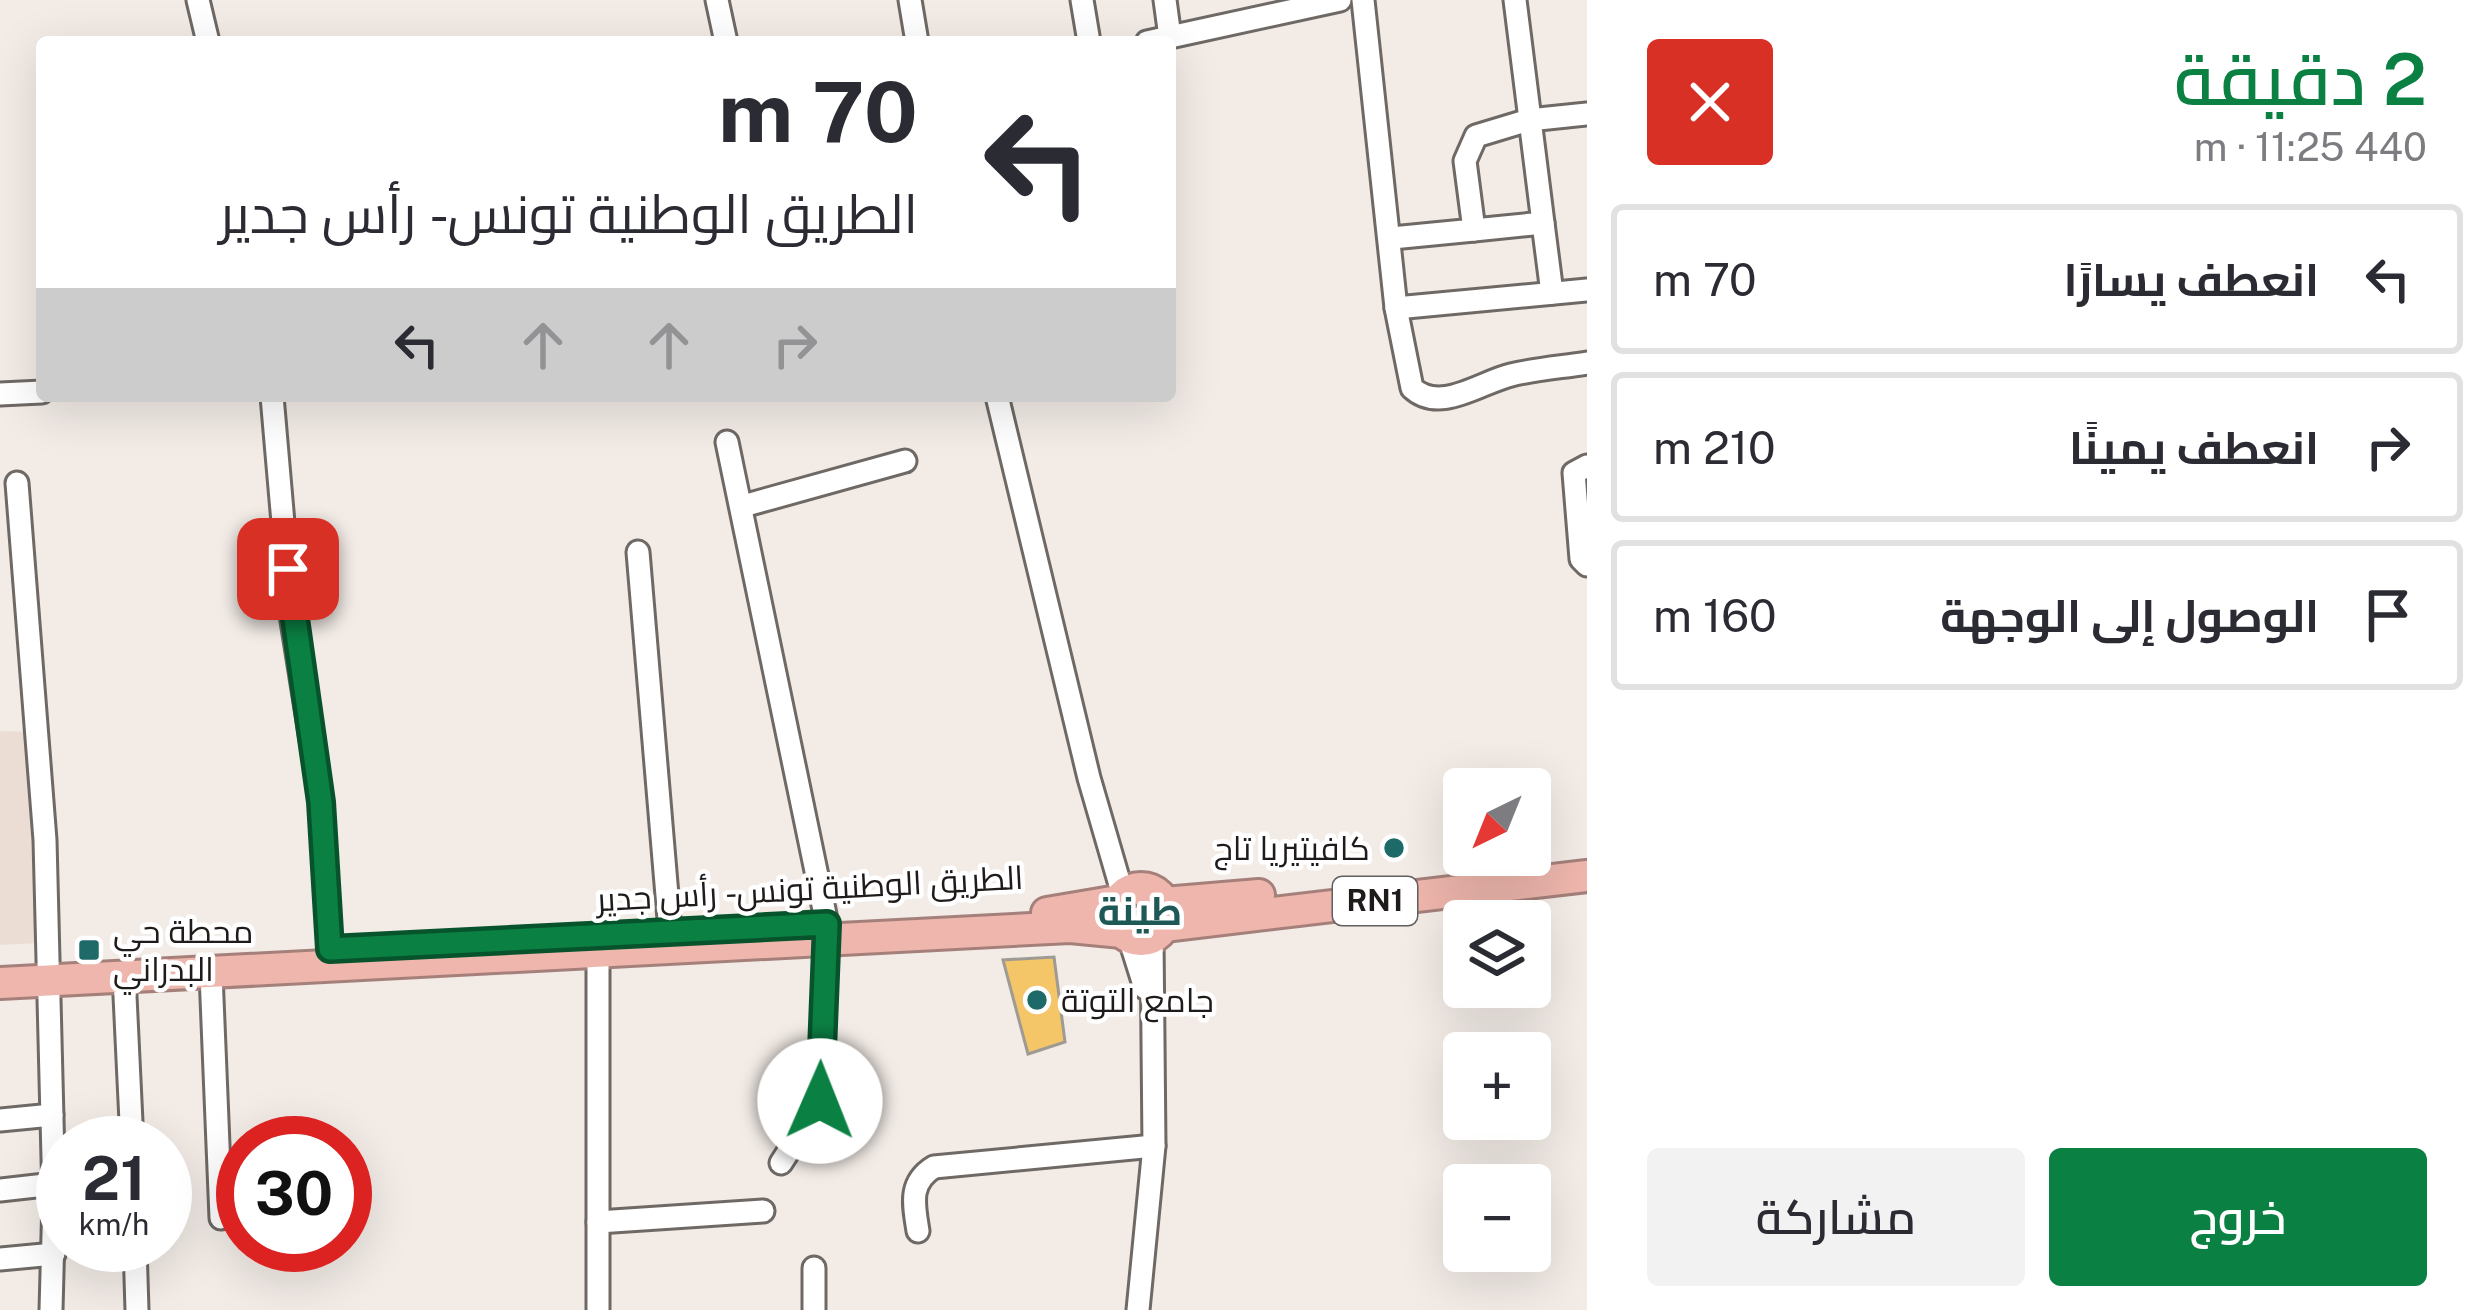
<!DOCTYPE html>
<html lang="ar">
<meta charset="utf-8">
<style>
:root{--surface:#fff;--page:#f2f2f3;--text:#2b2b33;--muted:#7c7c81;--line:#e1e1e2;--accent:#0b8043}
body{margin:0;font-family:"Public Sans",Cairo,sans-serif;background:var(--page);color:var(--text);direction:rtl;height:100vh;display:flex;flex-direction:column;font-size:45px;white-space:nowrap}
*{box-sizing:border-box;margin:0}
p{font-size:39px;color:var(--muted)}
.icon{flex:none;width:66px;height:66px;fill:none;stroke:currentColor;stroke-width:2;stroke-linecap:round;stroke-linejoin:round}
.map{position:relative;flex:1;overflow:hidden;direction:ltr}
.panel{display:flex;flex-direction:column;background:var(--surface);width:900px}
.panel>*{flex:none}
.hud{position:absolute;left:36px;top:36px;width:1140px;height:366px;border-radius:12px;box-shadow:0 12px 48px #0002;direction:rtl;background:#fff;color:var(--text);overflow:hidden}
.needle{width:78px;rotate:223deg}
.controls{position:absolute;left:1443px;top:768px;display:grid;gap:24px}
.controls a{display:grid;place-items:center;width:108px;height:108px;border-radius:12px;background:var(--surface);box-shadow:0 12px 48px #0002;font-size:60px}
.speed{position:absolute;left:36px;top:1116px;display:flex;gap:24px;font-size:60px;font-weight:700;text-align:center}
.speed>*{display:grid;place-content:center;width:156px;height:156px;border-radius:50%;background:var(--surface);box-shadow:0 12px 48px #0002;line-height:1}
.speed small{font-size:30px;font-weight:400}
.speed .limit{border:18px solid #d22;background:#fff;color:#111}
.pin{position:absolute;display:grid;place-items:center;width:102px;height:102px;color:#fff;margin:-51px;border-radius:24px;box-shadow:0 6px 18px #0006}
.me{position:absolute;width:132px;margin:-66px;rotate:1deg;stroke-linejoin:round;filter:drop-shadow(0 0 9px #0008)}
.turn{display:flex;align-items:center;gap:42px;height:252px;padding:0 60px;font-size:54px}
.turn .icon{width:156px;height:156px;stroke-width:2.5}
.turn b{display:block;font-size:84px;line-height:102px}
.lanes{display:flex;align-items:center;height:114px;padding:0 60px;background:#0003;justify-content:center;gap:60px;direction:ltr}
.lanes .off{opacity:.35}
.round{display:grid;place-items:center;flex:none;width:126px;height:126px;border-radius:12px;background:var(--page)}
.head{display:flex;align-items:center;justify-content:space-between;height:204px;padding:0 60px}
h1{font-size:72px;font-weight:600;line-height:90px;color:var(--accent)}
.cta{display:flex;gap:24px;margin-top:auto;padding:24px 60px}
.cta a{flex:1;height:138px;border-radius:12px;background:var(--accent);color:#fff;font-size:48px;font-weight:600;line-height:138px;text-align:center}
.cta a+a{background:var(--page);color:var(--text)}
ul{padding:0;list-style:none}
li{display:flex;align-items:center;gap:36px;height:150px;margin:0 24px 18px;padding:0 36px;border:6px solid var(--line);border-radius:12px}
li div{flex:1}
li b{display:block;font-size:45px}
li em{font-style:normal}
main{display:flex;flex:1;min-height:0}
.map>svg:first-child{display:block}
.built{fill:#ebddd4}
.building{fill:#f5c667;stroke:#9e9b94;stroke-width:3}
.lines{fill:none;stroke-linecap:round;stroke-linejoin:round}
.minor-casing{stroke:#6f6965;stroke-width:27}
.highway-casing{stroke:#a5807a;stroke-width:36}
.minor{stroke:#fff;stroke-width:21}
.highway{stroke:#eeb6ad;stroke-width:30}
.route-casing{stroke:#07532c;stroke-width:30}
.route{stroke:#0b8043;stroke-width:21}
.poi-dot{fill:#1e6a68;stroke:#fff;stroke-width:4.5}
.labels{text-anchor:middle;stroke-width:9;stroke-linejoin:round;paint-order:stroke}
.shield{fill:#fff;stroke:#625f5f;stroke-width:3}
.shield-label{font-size:30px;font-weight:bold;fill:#1e1b1a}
.poi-label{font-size:33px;fill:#1e1b1a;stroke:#fff;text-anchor:start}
.street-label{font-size:33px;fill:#1e1b1a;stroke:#fff}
.quarter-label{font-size:39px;font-weight:bold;fill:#1e5957;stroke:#fff}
</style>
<main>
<section class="panel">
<div class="head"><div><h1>2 دقيقة</h1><p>440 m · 11:25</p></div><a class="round" style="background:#d93025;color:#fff"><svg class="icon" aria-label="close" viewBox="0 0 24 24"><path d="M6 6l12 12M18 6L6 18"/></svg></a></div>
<ul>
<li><svg class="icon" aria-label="left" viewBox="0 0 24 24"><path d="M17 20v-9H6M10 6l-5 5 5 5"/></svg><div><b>انعطف يسارًا</b></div><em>70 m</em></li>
<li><svg class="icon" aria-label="right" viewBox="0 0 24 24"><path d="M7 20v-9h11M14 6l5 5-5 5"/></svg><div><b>انعطف يمينًا</b></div><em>210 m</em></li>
<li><svg class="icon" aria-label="arrive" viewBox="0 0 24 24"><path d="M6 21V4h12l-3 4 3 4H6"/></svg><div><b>الوصول إلى الوجهة</b></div><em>160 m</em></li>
</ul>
<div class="cta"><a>خروج</a><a>مشاركة</a></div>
</section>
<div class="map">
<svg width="1587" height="1310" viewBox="0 0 1587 1310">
<rect width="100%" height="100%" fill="#f2ebe6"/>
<polygon class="built" points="0,731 27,732 38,943 0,945"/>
<polygon class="building" points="1054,957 1065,1042 1028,1054 1003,960"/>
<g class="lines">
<defs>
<g id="minor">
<polyline points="198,0 208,42"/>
<polyline points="717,0 726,42"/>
<polyline points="910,0 917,42"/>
<polyline points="1082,0 1089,42"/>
<polyline points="1165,0 1170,37"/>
<path d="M 1363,0 L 1396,308 L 1412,388 C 1440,414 1481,382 1511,375 C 1535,369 1562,367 1587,363"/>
<polyline points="1147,42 1340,0"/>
<polyline points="1543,223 1552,293"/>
<polyline points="1474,230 1543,223 1515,0"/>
<polyline points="1392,238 1474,230 1465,161 1476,136 1529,120 1587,114"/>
<polyline points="1396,308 1587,290"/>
<polyline points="0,394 42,392"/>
<polyline points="272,396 291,615 321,802 331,963"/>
<polyline points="997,396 1089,778 1123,895"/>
<polyline points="727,442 827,924 821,1101 781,1163"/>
<polyline points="1587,466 1574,473 1581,559 1587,565"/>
<polyline points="17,483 45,840 54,1198 51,1310"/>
<polyline points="743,506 905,461"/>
<polyline points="638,552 670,931"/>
<polyline points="598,935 598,1310"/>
<polyline points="1129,937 1145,988"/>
<polyline points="211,974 221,1218"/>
<polyline points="124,975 132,1143"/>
<polyline points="0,1120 52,1115"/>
<polyline points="0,1190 54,1184"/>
<polyline points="598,1222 763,1211"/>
<path d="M 918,1231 C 914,1205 908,1183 934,1167 L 1154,1146"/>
<polyline points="135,1245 137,1310"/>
<polyline points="0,1259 54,1254"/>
<polyline points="814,1268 814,1310"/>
<polyline points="1138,1310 1154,1146 1152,937"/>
</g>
<g id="highway">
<circle cx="1141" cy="914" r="26"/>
<polyline points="1164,903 1259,895"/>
<polyline points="1047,913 1118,901"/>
<polyline points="1164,926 1587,876"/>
<polyline points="0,983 1070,927 1122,932"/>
</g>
</defs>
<use href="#minor" class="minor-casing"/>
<use href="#highway" class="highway-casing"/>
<use href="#minor" class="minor"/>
<use href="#highway" class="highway"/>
</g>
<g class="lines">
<defs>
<polyline id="route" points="288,569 321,802 330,949 827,924 820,1101"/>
</defs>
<use href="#route" class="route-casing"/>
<use href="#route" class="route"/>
</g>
<g class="poi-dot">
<circle cx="1394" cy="848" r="12"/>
<rect x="77" y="938" width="24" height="24" rx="6"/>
<circle cx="1037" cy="1000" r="12"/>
</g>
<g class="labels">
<rect class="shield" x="1333" y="877" width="84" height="48" rx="9"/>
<g class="shield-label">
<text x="1375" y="911">RN1</text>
</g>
<g class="poi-label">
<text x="1370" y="860" text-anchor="end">كافيتيريا تاج</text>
<text x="113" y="943">محطة حي<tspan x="113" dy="38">البدراني</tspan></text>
<text x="1061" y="1012">جامع التوتة</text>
</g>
<g class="street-label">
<text transform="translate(810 888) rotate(-3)" y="12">الطريق الوطنية تونس - رأس جدير</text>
</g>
<g class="quarter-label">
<text x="1140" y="925">طينة</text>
</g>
</g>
</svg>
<div class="controls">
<a><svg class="needle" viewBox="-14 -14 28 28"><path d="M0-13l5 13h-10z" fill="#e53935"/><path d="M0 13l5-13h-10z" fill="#7c7c81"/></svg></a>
<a><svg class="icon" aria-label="layers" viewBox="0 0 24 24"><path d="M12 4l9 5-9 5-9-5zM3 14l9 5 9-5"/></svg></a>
<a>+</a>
<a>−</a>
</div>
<div class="speed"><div>21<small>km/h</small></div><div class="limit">30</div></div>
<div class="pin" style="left:288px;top:569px;background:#d93025"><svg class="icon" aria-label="arrive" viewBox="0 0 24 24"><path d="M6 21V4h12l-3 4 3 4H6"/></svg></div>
<svg class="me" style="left:820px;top:1101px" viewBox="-20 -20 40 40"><circle r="19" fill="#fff"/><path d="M0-13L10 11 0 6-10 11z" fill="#0b8043"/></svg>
<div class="hud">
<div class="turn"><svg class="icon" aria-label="left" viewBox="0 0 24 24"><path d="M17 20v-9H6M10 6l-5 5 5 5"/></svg><div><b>70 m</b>الطريق الوطنية تونس - رأس جدير</div></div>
<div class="lanes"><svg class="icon" aria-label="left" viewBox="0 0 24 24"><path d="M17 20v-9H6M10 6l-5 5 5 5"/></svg><svg class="icon off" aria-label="ahead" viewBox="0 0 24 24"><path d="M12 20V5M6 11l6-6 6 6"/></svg><svg class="icon off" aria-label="ahead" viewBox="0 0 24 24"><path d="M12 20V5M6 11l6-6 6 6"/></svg><svg class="icon off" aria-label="right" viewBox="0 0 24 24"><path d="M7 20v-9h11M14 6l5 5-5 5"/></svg></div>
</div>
</div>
</main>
